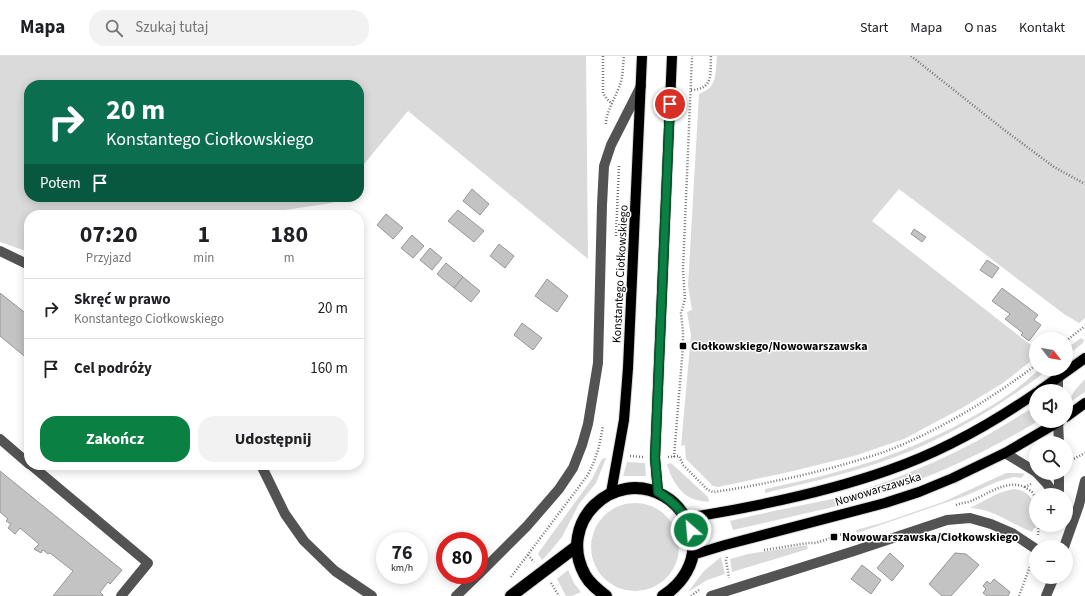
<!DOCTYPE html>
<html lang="pl">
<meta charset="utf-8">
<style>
:root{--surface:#fff;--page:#f2f2f2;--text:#202124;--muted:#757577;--line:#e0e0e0;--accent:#0b8043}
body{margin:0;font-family:"Source Sans 3",sans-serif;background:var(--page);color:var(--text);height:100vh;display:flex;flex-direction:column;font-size:15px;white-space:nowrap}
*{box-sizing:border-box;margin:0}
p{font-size:13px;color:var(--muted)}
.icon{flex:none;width:22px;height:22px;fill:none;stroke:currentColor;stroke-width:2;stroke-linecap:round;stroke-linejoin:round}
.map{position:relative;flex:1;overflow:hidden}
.drawer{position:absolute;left:24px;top:154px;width:340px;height:260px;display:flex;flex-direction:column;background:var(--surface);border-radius:16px;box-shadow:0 2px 10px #0003}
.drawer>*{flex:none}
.guide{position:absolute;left:24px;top:24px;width:340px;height:122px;border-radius:16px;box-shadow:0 2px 10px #0003;background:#0b6e4f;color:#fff;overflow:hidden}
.needle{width:26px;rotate:121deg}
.fabs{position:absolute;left:1029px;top:276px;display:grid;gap:8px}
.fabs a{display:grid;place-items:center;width:44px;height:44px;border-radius:50%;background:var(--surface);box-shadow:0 2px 10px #0003;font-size:20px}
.speed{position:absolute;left:376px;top:476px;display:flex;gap:8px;font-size:20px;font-weight:700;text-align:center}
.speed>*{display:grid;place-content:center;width:52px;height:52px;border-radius:50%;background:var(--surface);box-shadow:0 2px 10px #0003;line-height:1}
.speed small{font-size:10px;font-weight:400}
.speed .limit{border:6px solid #d22;background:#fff;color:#111}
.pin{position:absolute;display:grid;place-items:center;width:34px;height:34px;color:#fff;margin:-17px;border:2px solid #fff;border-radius:50%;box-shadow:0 1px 4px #0007}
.me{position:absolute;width:44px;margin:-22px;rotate:333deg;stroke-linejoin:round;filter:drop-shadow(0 0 3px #0008)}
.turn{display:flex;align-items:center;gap:14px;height:84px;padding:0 16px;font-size:18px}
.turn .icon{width:52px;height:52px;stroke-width:2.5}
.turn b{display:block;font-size:28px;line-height:34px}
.then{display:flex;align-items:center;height:38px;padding:0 16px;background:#0003;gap:8px;font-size:15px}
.eta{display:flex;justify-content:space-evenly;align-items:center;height:68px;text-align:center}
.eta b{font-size:24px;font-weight:700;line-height:28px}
.cta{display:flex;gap:8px;margin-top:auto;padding:8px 16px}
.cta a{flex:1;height:46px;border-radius:16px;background:var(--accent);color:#fff;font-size:16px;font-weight:700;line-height:46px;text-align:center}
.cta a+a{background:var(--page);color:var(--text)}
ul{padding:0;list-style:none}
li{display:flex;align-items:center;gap:12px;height:60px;padding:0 16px;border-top:1px solid var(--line)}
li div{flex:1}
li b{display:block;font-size:15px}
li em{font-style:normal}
header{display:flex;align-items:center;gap:24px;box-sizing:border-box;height:56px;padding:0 20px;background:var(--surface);border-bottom:1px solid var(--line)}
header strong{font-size:19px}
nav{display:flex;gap:22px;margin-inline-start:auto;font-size:14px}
.search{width:280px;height:36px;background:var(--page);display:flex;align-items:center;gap:10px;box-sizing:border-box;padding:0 14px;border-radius:16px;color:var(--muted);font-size:15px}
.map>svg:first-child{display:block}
.green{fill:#dadada}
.building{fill:#c3c3c3;stroke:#979797}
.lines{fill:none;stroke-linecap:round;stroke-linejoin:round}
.major-casing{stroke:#dbdbdb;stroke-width:12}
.highway-casing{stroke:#dbdbdb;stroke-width:14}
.path{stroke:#757575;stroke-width:2.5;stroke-dasharray:1 2;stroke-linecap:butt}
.minor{stroke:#535353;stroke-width:10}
.major{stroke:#000;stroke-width:10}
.highway{stroke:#000;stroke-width:12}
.route-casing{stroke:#07532c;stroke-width:10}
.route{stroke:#0b8043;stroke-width:7}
.poi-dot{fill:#000;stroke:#fff;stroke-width:1.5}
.labels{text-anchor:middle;stroke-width:3;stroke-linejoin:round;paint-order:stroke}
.street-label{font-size:12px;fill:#000;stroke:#fff}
.poi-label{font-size:12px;font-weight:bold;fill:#000;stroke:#fff;text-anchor:start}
</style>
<header>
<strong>Mapa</strong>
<div class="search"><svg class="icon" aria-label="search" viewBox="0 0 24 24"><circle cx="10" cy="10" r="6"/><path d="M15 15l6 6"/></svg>Szukaj tutaj</div>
<nav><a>Start</a><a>Mapa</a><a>O nas</a><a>Kontakt</a></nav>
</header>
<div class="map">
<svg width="1085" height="540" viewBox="0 0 1085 540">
<rect width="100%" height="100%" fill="#fff"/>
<g class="green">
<polygon points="0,0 586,0 588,203 408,55 359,114 359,29 29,29 29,141 337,141 332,147 250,159 29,159 29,196 0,186"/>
<path d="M 717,0 L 1085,0 L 1085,262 L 1079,267 L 1064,258 L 899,133 L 872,165 L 1036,293 L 1036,301 L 1003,327 L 962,352 L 904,383 L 854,400 L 789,416 L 718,431 L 713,430 L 686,403 L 685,389 L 681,390 L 691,279 L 687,256 L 692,254 L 688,230 L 699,38 C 718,31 715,18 717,0 Z"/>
<polygon points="1081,282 1084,284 1083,287 1066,300 1066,293"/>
<path d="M 1040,313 L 1049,313 C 1007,345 962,373 913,394 C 866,414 815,425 765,437 L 765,433 C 792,427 820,421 847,413 C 902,398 965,369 1012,336 C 1022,329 1031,320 1040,313 Z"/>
<polygon points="1085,323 1085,336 1067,348 1075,334"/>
<path d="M 1036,349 L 1036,365 L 1038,365 C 979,401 915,429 849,447 C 810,457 772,465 733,474 L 730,465 C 756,459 782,453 808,448 C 821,445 834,443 847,439 C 915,418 977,389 1036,349 Z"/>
<polygon points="605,402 606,402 596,427 579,448 562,481 547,499 542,504 538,498 539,496 592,423 602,403"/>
<polygon points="627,406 645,407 646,420 623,420"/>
<path d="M 671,407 L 708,441 L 709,445 L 708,446 C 702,445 694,444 689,441 C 678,435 670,420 667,408 Z"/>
<polygon points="1006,417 1019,417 1025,418 1021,422 1014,421 999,425 965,440 857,477 856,474 882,467 943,446"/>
<path d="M 1013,433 C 1037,435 1034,454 1036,472 L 1034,472 L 1032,476 C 1011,468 994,453 970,452 L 999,437 Z"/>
<circle cx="635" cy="491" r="44"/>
<polygon points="807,489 808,493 732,516 730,503 748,498"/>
<polygon points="721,501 725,518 707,524 688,536 704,515"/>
<polygon points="568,514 574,527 581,536 572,540 566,540 557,523"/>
</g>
<g class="building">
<polygon points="472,133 489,148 480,159 463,145"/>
<polygon points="458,154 484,175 474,186 448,165"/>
<polygon points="386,158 403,172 393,183 377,169"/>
<polygon points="914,173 926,181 922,186 911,178"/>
<polygon points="412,179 424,190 413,202 401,192"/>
<polygon points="499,188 514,200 505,212 490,200"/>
<polygon points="430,192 442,202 432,214 420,204"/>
<polygon points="987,204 999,212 992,222 980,214"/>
<polygon points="446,207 463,221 454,232 437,218"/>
<polygon points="463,221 480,235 471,246 454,232"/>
<polygon points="547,223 568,240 557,256 535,240"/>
<polygon points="1002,232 1038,259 1034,264 1041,269 1029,285 1021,279 1023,277 1005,263 1010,258 992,245"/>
<polygon points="0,237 29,260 29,304 0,280"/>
<polygon points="522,267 542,282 533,294 514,279"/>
<polygon points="0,415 122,514 110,528 108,526 100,536 103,539 103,540 53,540 73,515 50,497 48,498 43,494 41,497 34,493 39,488 20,472 15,478 8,472 11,468 6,465 8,463 0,456"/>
<polygon points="890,497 904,510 892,525 877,512"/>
<polygon points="955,497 966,498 979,509 951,540 942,540 929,528"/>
<polygon points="862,509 881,524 871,538 851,523"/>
<polygon points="994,523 1010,536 1008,540 987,540 983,537 986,533 983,530 987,525 990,528"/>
</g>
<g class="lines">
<defs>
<g id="major">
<polyline points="1039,335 1085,302"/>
<polyline points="1066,361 1085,347"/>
<polyline points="658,436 655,402 672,0"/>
<polyline points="611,437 624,364 628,312 642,0"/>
<path d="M 686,462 C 755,451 824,437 889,414 C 941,396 991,368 1036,337"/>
<polyline points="692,499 725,489 885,447 919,436 953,422 1005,397 1060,365"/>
</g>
<g id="highway">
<polyline points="511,540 577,490"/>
<path d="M 606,540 C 598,534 590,528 585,519 C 556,467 613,411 664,440 C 680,449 690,466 693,484 C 696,507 682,528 663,540"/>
</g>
</defs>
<use href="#major" class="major-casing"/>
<use href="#highway" class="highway-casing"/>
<g class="path">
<polyline points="603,0 603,37 607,43 612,48"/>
<polyline points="911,0 1003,73 1054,111 1085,128"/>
<path d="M 691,34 C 714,33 710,18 711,0"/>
<path d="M 606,68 C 606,55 617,39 621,26 C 623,17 623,9 624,0"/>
<polyline points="616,180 619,109"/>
<polyline points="1066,285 1085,270"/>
<polyline points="630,400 643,401"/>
<path d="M 668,401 L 679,400 L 683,409 L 708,434 L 713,436 C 737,433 761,428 785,423 C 818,416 851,407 884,396 C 937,376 991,343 1036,309"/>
<polyline points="674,401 683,290 683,276 681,257 685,243 683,214 692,0"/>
<polyline points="1066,407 1085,397"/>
<polyline points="1031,428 1025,431 1032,436 1036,443"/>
<path d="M 956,449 C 961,447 966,447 971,445 C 988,438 1007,423 1025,431"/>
<polyline points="1038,479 1039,469"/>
<polyline points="764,494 808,487 816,487 839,479 849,477 850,483"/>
<polyline points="528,499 534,506"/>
<polyline points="727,501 726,504 729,522"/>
<path d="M 511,521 L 587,420 C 597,402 600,388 603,369"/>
<polyline points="551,527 559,540"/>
<polyline points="691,540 699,534"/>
<polyline points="1019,540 1032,505"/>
</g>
<g class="minor">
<polyline points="0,195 29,209"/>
<polyline points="1058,322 1058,335"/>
<polyline points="1058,365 1059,387"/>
<polyline points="0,383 29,408"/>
<polyline points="1005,397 1036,416"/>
<polyline points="31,409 148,507 121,540"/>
<polyline points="261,409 285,458 304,485 335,515 372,540"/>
<polyline points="1037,417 1047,428 1055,439"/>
<polyline points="1059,439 1059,417"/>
<polyline points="1064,491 1079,449 1085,425"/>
<polyline points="479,518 527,470 559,433 573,412 582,389 588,368 598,307 602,149 604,110 611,89 641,30"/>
<polyline points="456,540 478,519"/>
<polyline points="711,540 854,495 947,464 970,462 991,468 1012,477 1036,493"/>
<polyline points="1046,540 1054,521"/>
</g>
<use href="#major" class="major"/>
<use href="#highway" class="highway"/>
</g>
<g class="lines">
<defs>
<path id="route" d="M 670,48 L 655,402 L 658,436 C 674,446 684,456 691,474"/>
</defs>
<use href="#route" class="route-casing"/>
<use href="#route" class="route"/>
</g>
<g class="poi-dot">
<rect x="679" y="286" width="8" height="8" rx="2"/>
<rect x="830" y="477" width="8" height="8" rx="2"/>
</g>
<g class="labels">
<g class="street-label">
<text transform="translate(620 218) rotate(-87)" y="4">Konstantego Ciołkowskiego</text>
<text transform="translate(878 433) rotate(-17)" y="4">Nowowarszawska</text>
</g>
<g class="poi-label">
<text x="691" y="294">Ciołkowskiego/Nowowarszawska</text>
<text x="842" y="485">Nowowarszawska/Ciołkowskiego</text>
</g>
</g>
</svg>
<div class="fabs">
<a><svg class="needle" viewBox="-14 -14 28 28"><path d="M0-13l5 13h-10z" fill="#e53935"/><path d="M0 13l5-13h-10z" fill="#757577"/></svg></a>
<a><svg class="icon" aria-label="sound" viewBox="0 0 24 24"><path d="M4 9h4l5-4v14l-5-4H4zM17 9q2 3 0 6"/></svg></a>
<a><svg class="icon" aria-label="search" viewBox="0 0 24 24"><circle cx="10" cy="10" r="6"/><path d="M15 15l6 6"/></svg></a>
<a>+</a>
<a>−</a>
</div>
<div class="speed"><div>76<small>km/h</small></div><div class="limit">80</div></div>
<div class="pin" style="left:670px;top:48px;background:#d93025"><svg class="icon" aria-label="arrive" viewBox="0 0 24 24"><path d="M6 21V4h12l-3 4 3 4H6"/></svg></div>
<svg class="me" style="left:691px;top:474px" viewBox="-20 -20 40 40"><circle r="17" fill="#0b8043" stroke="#fff" stroke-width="3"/><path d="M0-11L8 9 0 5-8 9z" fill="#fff"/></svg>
<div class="guide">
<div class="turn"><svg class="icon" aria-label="right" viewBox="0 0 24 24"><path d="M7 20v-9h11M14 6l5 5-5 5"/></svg><div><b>20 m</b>Konstantego Ciołkowskiego</div></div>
<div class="then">Potem<svg class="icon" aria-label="arrive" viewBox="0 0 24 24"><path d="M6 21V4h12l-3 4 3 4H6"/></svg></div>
</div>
<section class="drawer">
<div class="eta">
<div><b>07:20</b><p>Przyjazd</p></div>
<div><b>1</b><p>min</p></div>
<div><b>180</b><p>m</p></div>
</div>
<ul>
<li><svg class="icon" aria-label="right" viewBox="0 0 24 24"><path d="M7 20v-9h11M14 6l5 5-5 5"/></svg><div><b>Skręć w prawo</b><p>Konstantego Ciołkowskiego</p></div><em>20 m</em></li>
<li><svg class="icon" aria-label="arrive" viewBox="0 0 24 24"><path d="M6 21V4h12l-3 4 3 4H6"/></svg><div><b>Cel podróży</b></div><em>160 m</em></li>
</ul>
<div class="cta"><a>Zakończ</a><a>Udostępnij</a></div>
</section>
</div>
